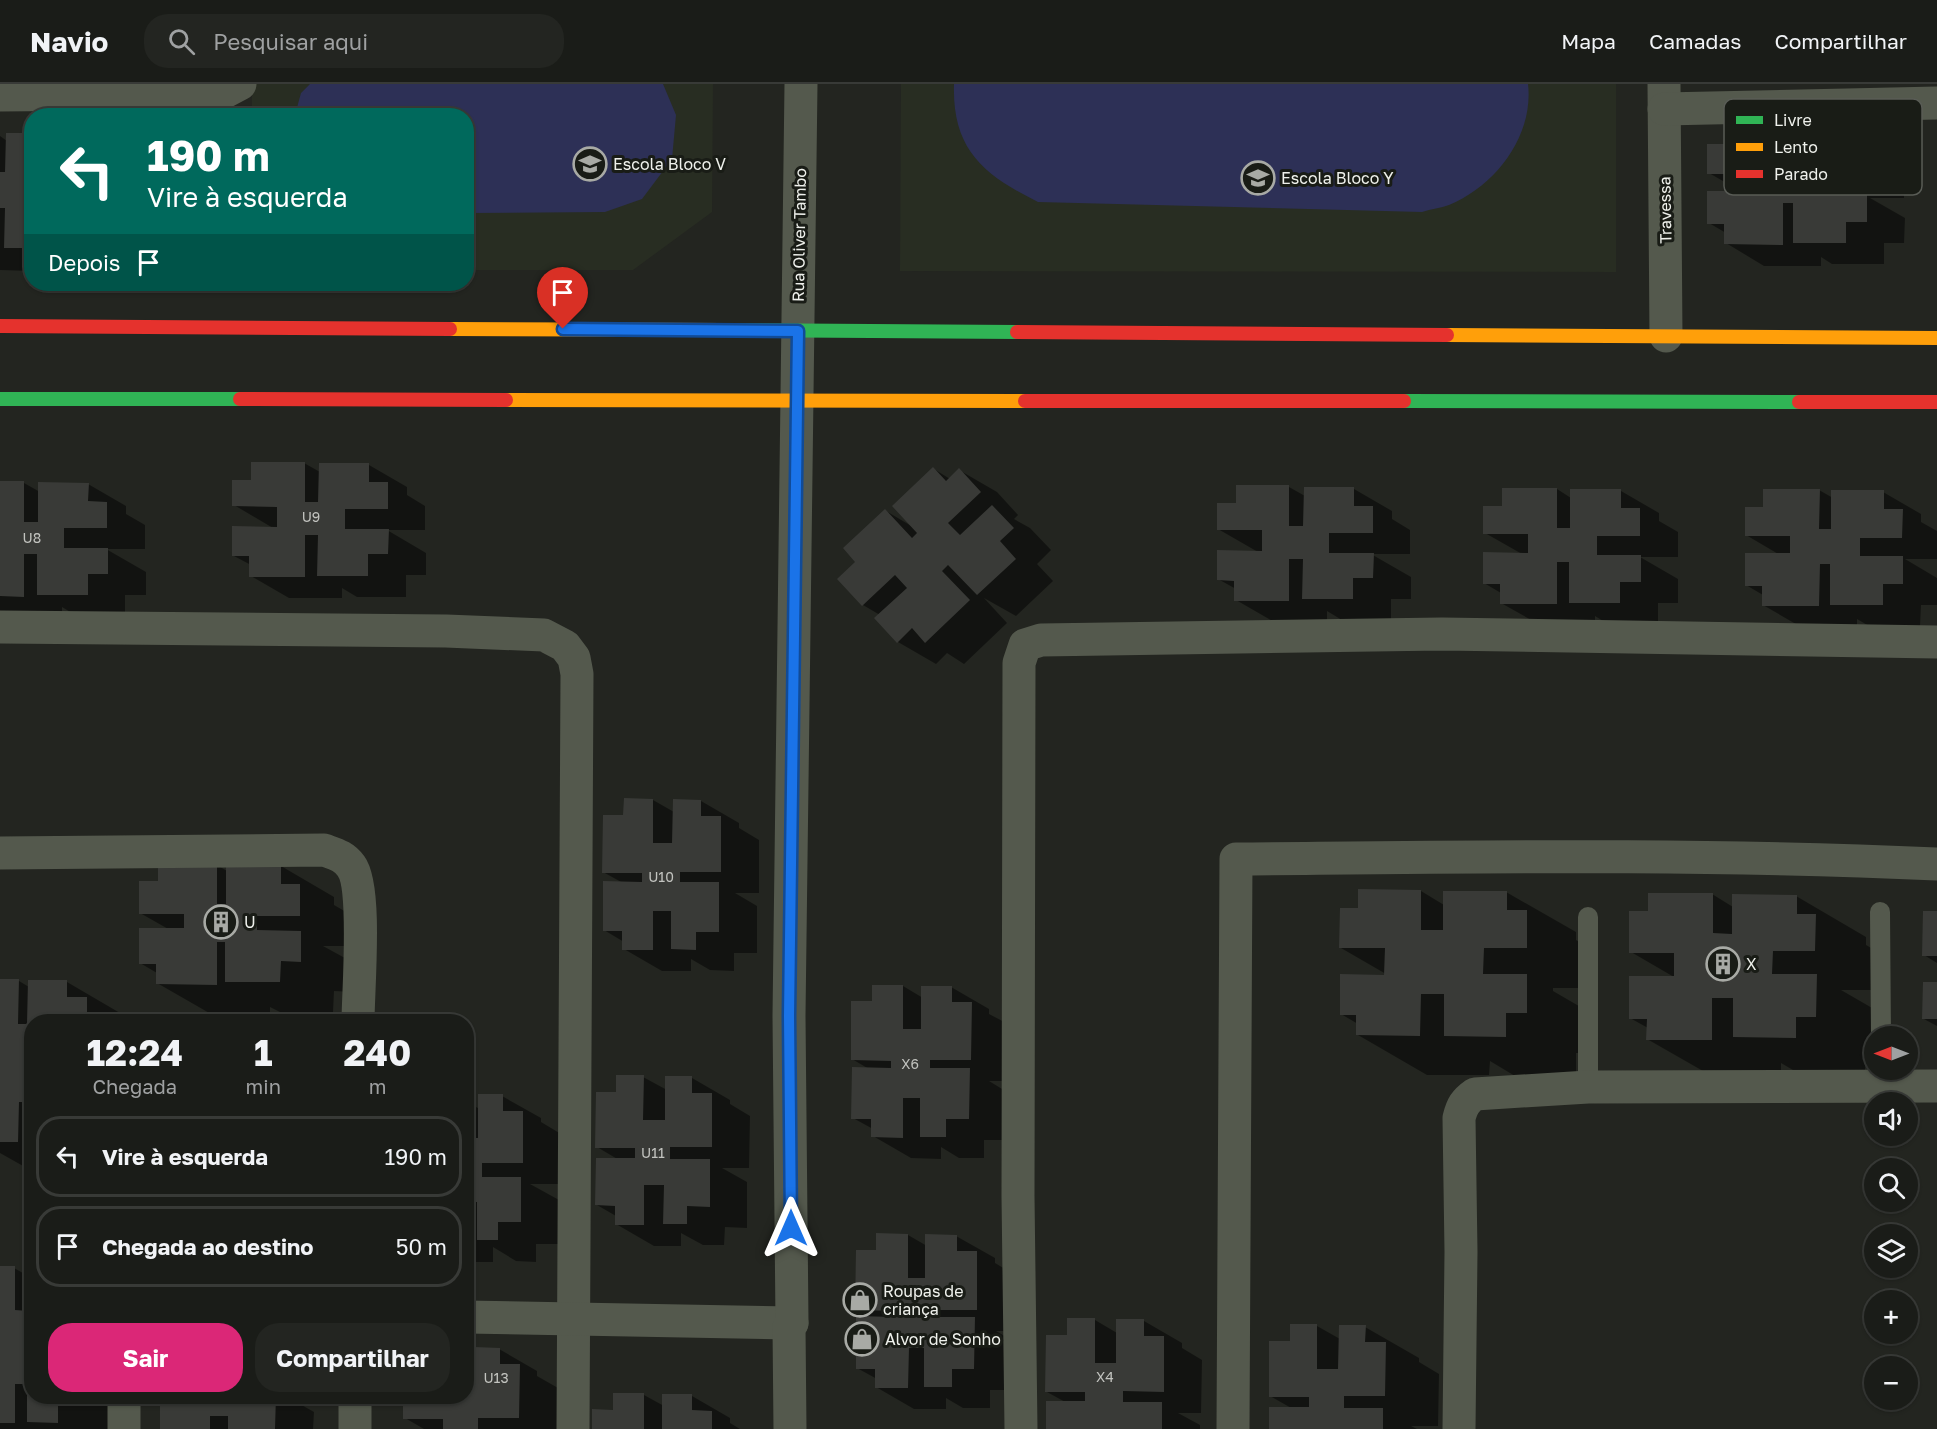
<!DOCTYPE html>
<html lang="pt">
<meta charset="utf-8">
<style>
:root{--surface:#1a1c18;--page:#232521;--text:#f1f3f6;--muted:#9fa1a2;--line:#383a37;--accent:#db2777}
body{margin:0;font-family:"Golos Text",sans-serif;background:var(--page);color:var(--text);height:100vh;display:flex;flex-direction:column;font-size:22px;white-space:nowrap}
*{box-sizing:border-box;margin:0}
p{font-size:20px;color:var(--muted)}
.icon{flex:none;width:33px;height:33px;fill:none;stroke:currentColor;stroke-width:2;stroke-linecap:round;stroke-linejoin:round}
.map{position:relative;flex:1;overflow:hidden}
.drawer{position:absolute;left:24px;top:930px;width:450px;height:390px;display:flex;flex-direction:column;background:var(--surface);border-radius:24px;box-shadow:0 2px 4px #0004,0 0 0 2px var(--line)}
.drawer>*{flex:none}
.hud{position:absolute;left:24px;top:24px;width:450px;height:183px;border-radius:24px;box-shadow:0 2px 4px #0004,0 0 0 2px var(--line);background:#00695c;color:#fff;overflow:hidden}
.needle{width:39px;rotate:270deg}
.fabs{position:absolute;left:1864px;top:942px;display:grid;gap:12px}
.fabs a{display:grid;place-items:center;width:54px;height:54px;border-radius:50%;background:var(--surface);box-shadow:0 2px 4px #0004,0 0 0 2px var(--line);font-size:30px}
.pin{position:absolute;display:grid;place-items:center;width:51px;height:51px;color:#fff;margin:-62px -26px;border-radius:50% 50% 50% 0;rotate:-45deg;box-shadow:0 0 6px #0007}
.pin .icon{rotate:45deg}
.me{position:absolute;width:66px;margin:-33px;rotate:0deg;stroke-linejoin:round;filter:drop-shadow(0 0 4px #0008)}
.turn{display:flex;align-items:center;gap:21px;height:126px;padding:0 24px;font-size:27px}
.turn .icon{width:78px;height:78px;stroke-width:2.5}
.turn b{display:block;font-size:42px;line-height:51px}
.then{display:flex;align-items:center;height:57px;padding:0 24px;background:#0003;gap:12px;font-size:22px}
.eta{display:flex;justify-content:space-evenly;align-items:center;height:102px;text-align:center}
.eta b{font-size:36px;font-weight:700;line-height:42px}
.primary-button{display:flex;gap:12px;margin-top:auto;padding:12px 24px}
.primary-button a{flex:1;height:69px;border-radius:24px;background:var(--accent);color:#fff;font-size:24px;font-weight:700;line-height:69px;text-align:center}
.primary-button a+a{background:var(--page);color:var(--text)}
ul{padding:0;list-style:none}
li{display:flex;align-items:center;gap:18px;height:81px;margin:0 12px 9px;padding:0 12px;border:3px solid var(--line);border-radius:24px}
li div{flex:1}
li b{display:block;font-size:22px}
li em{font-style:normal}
header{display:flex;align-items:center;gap:36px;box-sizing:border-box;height:84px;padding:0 30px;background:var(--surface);border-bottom:2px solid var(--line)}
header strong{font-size:28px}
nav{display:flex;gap:33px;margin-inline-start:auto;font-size:21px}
.search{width:420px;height:54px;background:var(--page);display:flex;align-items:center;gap:15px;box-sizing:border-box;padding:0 21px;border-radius:24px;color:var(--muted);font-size:22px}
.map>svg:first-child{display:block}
.built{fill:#282d22}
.green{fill:#2d3056}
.shadow{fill:#0007}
.building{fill:#393a37}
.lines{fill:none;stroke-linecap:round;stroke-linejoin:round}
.lane{stroke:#54594d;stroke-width:20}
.street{stroke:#54594d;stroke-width:33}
.fast{stroke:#30b455;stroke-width:14}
.slow{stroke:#ff9f0a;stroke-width:14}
.jam{stroke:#e5322d;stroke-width:14}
.route-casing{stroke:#114b97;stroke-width:15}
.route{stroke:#1a73e8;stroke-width:10}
.labels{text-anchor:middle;stroke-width:6;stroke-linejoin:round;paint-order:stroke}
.number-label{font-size:14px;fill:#c2c3bf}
.poi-label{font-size:16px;fill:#eff1ec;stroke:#191c16;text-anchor:start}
.street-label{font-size:16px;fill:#eff1ec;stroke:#191c16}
.key{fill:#191c16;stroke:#595c56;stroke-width:1.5}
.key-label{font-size:16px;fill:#eff1ec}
</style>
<header>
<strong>Navio</strong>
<div class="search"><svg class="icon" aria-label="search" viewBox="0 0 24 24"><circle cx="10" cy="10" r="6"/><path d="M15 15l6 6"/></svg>Pesquisar aqui</div>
<nav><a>Mapa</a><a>Camadas</a><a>Compartilhar</a></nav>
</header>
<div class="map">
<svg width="1937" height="1345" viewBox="0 0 1937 1345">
<rect width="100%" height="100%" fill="#232520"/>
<g class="built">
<polygon points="252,0 713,0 712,128 633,186 467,186 466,32 252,32"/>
<polygon points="901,0 1616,0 1616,188 900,187"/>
</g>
<g class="green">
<polygon points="310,0 663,0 676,31 672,75 642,115 605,128 467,129 466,32 295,31 301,9"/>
<path d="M 954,0 L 1528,0 C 1534,51 1496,102 1449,121 C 1441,124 1431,125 1422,128 L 1038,118 C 984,91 952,66 954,0 Z"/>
</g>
<g class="shadow">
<polygon points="1783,44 1796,51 1796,45 1847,45 1885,67 1885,76 1904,86 1904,114 1870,114 1905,134 1904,159 1884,159 1884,180 1832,180 1821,173 1821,182 1764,182 1726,159 1726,149 1709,139 1742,108 1709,89 1727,62"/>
<polygon points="32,50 32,187 0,186 0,52 7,57"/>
<polygon points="304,379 320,388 369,381 407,403 407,411 425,422 425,446 387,446 426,469 426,491 406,491 406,513 357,513 342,504 342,514 289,514 251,492 251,481 234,472 273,444 234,421 252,398"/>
<polygon points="934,385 950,395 959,386 997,408 1018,431 1014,435 1030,444 1051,466 1037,480 1053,497 1016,532 984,514 1007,539 964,580 947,569 936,580 898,558 880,531 863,521 857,478 886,427 913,443"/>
<polygon points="0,399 24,399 40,408 88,400 126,422 126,430 145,441 145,465 106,465 146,488 146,511 125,511 125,532 77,532 62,523 62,534 0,528"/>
<polygon points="1237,403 1289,403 1305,412 1354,405 1392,427 1392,435 1410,446 1410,470 1371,470 1411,493 1411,515 1391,515 1391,536 1342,536 1327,527 1327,538 1274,538 1236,516 1236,505 1218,495 1258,468 1218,445 1237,421"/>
<polygon points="1557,405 1571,414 1571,407 1621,407 1659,429 1659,437 1678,448 1678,473 1640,473 1678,495 1678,519 1658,519 1658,540 1608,540 1595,532 1595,541 1540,541 1501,519 1501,509 1484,499 1522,470 1485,449 1504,423"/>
<polygon points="1819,406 1833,414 1883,408 1921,430 1921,438 1937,447 1937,475 1905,475 1937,494 1937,521 1921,521 1920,542 1869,542 1857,535 1857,543 1801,543 1763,521 1763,511 1746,501 1780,471 1746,451 1765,424"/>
<polygon points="653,716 674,728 701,717 739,739 739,744 759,756 759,809 735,809 757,822 757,869 734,869 734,887 710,886 691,875 691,887 662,887 624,865 624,858 604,846 623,799 603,788 625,732"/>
<polygon points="217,781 227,787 281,782 334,813 334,821 353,832 353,862 323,862 354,879 354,908 334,907 333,928 280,928 270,923 270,930 211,930 157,899 157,889 140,879 170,846 140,829 160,799"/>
<polygon points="1421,807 1444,821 1506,808 1576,848 1576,856 1596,868 1596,904 1553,904 1553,907 1596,932 1596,969 1576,969 1576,992 1515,992 1490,977 1489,991 1427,991 1358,951 1358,940 1341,930 1386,890 1341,864 1360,825"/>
<polygon points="1712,810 1733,823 1796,812 1866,853 1866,861 1885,872 1885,906 1841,906 1886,932 1875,952 1875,972 1865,972 1865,993 1805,993 1781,979 1781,995 1717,995 1647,955 1648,944 1630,934 1674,893 1631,868 1650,829"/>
<polygon points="1937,829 1937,879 1924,871"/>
<polygon points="0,897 19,897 29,903 67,898 120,929 120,934 126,938 32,938 32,1087 0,1069"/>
<polygon points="1937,899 1937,942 1924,935"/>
<polygon points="903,902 923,914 951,903 989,925 989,930 1010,941 1009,997 989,997 1007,1008 1007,1056 984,1056 984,1074 959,1074 941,1063 941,1075 911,1074 873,1052 873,1045 853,1034 869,985 852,975 874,918"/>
<polygon points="643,993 667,1006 692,994 730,1016 730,1020 750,1032 749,1084 722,1084 747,1098 747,1144 725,1143 724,1161 703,1161 681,1149 681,1162 654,1162 616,1140 616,1132 597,1121 619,1076 597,1063 617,1010"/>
<polygon points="502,1012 541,1034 541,1038 561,1050 561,1100 530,1100 559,1116 559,1160 536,1160 536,1178 516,1177 493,1163 493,1178 468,1178 466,1018 480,1025"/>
<polygon points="908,1151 927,1162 956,1152 995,1174 995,1179 1015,1191 1014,1247 996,1247 1013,1257 1012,1306 990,1306 990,1324 963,1324 946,1314 946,1325 914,1325 876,1303 877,1295 857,1284 871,1234 857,1226 878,1167"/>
<polygon points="0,1184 14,1184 30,1193 32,1312 134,1312 134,1345 0,1345"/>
<polygon points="1068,1236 1095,1236 1117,1249 1144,1237 1182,1259 1182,1264 1202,1276 1201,1329 1178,1329 1200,1341 1200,1345 1048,1345 1067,1319 1047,1308 1068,1253"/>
<polygon points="1317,1242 1340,1255 1365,1243 1419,1274 1419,1278 1439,1290 1438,1342 1411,1342 1417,1345 1270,1345 1293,1325 1270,1312 1291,1259"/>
<polygon points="499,1265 537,1287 537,1292 558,1304 557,1345 424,1345 405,1334 466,1312 466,1273 475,1278"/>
<polygon points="644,1311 664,1322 692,1312 730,1334 730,1339 740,1345 594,1345 614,1328"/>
<polygon points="162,1312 315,1312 315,1315 291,1315 314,1328 313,1345 161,1345"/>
</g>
<g class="building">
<polygon points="1726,42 1783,42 1783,83 1794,83 1794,44 1847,44 1847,62 1866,63 1866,93 1823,93 1823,110 1867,110 1867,138 1846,138 1846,159 1793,159 1793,119 1783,119 1783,161 1724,160 1724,140 1707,140 1707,107 1753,107 1753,90 1707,90 1707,60 1726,60"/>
<polygon points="6,49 32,49 32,164 4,164 5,124 0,124 0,88 5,88"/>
<polygon points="251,378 305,378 305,418 318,418 319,379 369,379 369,398 388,398 388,425 345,425 345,445 389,445 388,470 368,470 368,492 317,492 318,451 305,451 305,493 249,493 249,472 232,472 232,442 277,443 277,423 232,422 232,396 251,396"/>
<polygon points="933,383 946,397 959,384 981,408 948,439 960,451 992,421 1014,444 1000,457 1016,475 977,511 948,481 942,487 970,516 925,559 912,544 897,559 874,534 907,504 895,491 862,522 837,495 855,478 843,464 885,425 912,454 917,449 892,422"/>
<polygon points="0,397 24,397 24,438 38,438 38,398 89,399 88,417 107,418 107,444 64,444 64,464 108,464 108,490 88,490 88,511 37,511 37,470 24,470 24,513 0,512"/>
<polygon points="1236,401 1289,401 1289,442 1303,442 1304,403 1354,403 1354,422 1373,422 1373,449 1329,449 1329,469 1374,469 1373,494 1353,494 1353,515 1302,515 1303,475 1289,475 1289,517 1234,517 1234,497 1217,496 1217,466 1262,467 1262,446 1217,446 1217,419 1236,419"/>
<polygon points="1502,404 1557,404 1557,444 1570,444 1570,405 1621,405 1621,424 1640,424 1640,452 1597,452 1597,471 1641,471 1641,498 1620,498 1620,519 1569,519 1569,478 1557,478 1557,520 1500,520 1500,500 1483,500 1483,468 1528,469 1528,450 1483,450 1483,422 1502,422"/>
<polygon points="1763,405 1820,405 1819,445 1831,445 1831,406 1884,406 1884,425 1903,425 1902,454 1860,454 1860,472 1903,472 1903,500 1883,500 1883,521 1830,521 1830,480 1820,480 1819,522 1762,522 1762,502 1745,502 1745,469 1790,469 1790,452 1745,452 1745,423 1763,423"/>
<polygon points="624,714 653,715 653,759 672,759 673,715 701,716 701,732 721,732 721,788 680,788 680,798 719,798 719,848 696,848 696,866 671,865 671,827 653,827 653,866 622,866 622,847 603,847 603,797 642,798 642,789 602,789 603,731 623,731"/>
<polygon points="158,779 217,779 217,820 226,820 226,781 281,781 281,800 300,800 300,832 257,832 257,846 301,847 301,878 281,877 280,898 225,898 225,858 217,858 217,901 156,900 156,880 139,880 139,844 184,844 184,830 139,830 139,797 158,797"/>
<polygon points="1358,805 1421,806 1421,846 1443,846 1443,807 1507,807 1507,826 1527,826 1527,864 1484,864 1483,890 1527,890 1527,929 1506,929 1506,953 1444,952 1444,910 1421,910 1420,952 1356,951 1356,931 1340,931 1340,890 1384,891 1385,864 1339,864 1340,824 1358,824"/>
<polygon points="1648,809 1713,809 1713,849 1732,850 1732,810 1797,811 1797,830 1816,830 1815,867 1773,867 1772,890 1817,890 1816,933 1796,933 1796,954 1733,953 1733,914 1712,914 1712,956 1646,956 1647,935 1629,935 1629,892 1674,892 1674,869 1629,869 1629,827 1648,827"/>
<polygon points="1923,827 1937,827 1937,872 1922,872"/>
<polygon points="0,895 19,895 18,940 27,940 28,896 67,896 67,913 87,913 87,938 32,938 32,1057 26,1057 26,1018 19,1018 18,1058 0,1058"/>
<polygon points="1923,898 1937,898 1937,935 1922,935"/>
<polygon points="872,901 903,901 903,945 921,945 921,902 952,902 952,918 972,918 971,976 930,976 930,984 970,984 969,1035 946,1035 946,1053 920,1053 920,1014 903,1014 903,1054 871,1053 871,1035 851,1035 852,983 891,984 891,977 851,976 851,917 872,917"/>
<polygon points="616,991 644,991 643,1036 665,1036 665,992 692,992 692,1009 712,1009 712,1063 670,1063 670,1075 710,1075 710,1123 687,1122 687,1140 663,1140 664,1101 644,1101 644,1141 615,1141 615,1122 595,1121 596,1074 635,1074 635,1064 595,1064 596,1008 616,1008"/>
<polygon points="478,1010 503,1010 503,1027 523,1027 523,1079 482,1079 482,1093 521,1093 521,1138 498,1138 498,1156 477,1156 477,1118 466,1118 466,1054 478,1054"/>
<polygon points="876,1149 908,1150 908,1194 925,1194 925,1150 957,1151 957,1167 977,1167 977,1226 936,1226 936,1233 975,1233 974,1285 952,1285 952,1303 924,1303 924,1264 909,1264 908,1304 875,1304 875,1285 856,1285 856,1232 895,1233 895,1227 855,1226 856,1166 876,1166"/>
<polygon points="0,1182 15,1182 15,1226 29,1227 29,1183 32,1183 32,1312 81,1312 81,1321 58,1321 58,1339 27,1338 27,1300 15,1300 15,1339 0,1339"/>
<polygon points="1067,1234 1095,1234 1095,1279 1116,1279 1116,1235 1144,1235 1144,1252 1164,1252 1164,1308 1123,1307 1123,1318 1162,1318 1162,1345 1046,1345 1046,1317 1085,1317 1085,1308 1045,1308 1046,1251 1067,1251"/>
<polygon points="1290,1240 1317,1240 1317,1285 1338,1285 1339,1241 1366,1241 1365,1258 1386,1258 1385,1312 1344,1312 1344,1324 1383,1324 1383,1345 1269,1345 1269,1323 1309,1323 1309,1313 1269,1313 1269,1257 1290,1257"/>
<polygon points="474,1263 500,1264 500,1280 520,1280 519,1334 478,1334 478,1345 443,1345 443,1335 403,1335 403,1312 466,1312 466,1307 473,1307"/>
<polygon points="613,1309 644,1309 644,1345 592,1345 592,1325 613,1326"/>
<polygon points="662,1310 692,1310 692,1326 712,1327 712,1345 662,1345"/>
<polygon points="160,1312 276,1312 275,1345 228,1345 228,1332 210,1332 210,1345 160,1345"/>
</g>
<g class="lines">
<g class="lane">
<polyline points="1880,828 1881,952"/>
<polyline points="1588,833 1588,1003"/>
</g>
<g class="street">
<polyline points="1664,0 1666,252"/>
<polyline points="0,11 223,9 240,0"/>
<polyline points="1664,25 1937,19"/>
<polyline points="0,543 446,547 544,551 565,562 574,574 577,590 573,1345"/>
<path d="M 0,769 L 324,766 C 335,770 344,772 351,782 C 367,803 358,907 358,938"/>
<polyline points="466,1233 792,1239"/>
<polyline points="124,1312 124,1345"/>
<polyline points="355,1345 355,1312"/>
<polyline points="790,1345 789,1243 792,1239 789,932 801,0"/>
<polyline points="1021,1345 1018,1112 1019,579 1025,561 1041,556 1442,550 1937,558"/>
<path d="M 1233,1345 L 1236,775 C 1470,773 1704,769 1937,780"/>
<path d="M 1459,1345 L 1461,1168 L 1459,1034 C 1462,1022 1465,1017 1475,1010 L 1588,1003 L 1937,1002"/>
</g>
<g class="fast">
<polyline points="724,246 1017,248"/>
<polyline points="0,315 240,315"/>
<polyline points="1404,317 1799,318"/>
</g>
<g class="slow">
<polyline points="450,245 724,246"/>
<polyline points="1447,251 1937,254"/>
<polyline points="506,316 1025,317"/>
</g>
<g class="jam">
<polyline points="0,242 450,245"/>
<polyline points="1017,248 1447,251"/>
<polyline points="240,315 506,316"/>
<polyline points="1025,317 1404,317"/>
<polyline points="1799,318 1937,318"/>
</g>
</g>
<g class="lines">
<defs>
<polyline id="route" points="563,245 798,247 789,932 791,1144"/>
</defs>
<use href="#route" class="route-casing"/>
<use href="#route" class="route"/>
</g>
<defs>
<symbol id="school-ring" viewBox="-11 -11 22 22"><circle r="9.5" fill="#191c16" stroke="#a8aaa5" stroke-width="1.5"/><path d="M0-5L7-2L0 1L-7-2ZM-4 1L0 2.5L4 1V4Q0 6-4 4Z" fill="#a8aaa5"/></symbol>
<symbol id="building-ring" viewBox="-11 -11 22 22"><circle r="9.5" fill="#191c16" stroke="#a8aaa5" stroke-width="1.5"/><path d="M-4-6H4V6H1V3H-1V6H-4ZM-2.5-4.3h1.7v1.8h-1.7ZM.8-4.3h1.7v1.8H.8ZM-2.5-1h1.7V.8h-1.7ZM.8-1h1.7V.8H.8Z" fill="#a8aaa5"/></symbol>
<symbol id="shop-ring" viewBox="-11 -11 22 22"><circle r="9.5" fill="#191c16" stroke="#a8aaa5" stroke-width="1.5"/><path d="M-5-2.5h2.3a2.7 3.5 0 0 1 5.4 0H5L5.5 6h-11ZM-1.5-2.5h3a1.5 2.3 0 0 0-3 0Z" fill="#a8aaa5"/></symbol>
</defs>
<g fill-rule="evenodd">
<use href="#school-ring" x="571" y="61" width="38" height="38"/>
<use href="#school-ring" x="1239" y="75" width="38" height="38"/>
<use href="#building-ring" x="202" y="819" width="38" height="38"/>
<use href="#building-ring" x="1704" y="861" width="38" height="38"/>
<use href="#shop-ring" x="841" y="1197" width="38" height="38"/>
<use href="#shop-ring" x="843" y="1236" width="38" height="38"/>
</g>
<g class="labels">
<g class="number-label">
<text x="311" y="438">U9</text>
<text x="32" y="459">U8</text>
<text x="661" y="798">U10</text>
<text x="910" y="985">X6</text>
<text x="653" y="1074">U11</text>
<text x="1105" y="1298">X4</text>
<text x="496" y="1299">U13</text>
</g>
<g class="poi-label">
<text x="613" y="86">Escola Bloco V</text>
<text x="1281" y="100">Escola Bloco Y</text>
<text x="244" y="844">U</text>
<text x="1746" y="886">X</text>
<text x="883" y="1213">Roupas de<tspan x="883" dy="18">criança</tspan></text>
<text x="885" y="1261">Alvor de Sonho</text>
</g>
<g class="street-label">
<text transform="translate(1665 126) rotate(-91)" y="6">Travessa</text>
<text transform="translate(799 151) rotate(-89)" y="6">Rua Oliver Tambo</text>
</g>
</g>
<rect x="1724" y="15" width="198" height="96" rx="9" class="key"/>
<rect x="1736" y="32" width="27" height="8" fill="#30b455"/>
<rect x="1736" y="59" width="27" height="8" fill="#ff9f0a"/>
<rect x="1736" y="86" width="27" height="8" fill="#e5322d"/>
<g class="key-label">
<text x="1774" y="42">Livre</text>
<text x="1774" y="69">Lento</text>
<text x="1774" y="96">Parado</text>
</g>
</svg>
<div class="fabs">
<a><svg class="needle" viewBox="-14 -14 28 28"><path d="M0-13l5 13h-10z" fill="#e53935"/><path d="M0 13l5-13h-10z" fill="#9fa1a2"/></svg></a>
<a><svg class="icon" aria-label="sound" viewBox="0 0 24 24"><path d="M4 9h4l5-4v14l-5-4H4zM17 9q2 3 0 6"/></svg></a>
<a><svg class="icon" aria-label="search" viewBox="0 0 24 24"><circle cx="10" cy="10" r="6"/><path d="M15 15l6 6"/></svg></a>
<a><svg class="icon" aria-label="layers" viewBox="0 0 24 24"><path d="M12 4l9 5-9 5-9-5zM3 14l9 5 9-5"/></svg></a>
<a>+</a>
<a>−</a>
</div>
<div class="pin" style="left:563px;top:245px;background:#d93025"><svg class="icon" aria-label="arrive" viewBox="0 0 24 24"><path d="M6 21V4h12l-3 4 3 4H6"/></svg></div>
<svg class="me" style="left:791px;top:1144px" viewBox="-20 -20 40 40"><path d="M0-17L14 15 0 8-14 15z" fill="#1a73e8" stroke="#fff" stroke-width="4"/></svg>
<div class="hud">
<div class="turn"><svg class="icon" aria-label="left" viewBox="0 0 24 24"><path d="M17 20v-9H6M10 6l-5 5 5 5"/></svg><div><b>190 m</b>Vire à esquerda</div></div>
<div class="then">Depois<svg class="icon" aria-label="arrive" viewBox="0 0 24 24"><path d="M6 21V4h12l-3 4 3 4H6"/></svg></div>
</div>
<section class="drawer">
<div class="eta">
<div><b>12:24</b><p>Chegada</p></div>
<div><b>1</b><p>min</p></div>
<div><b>240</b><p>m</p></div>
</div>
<ul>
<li><svg class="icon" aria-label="left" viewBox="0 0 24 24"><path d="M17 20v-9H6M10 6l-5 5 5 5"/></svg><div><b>Vire à esquerda</b></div><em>190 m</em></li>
<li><svg class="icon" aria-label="arrive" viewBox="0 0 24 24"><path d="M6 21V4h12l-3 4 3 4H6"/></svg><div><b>Chegada ao destino</b></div><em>50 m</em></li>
</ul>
<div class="primary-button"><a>Sair</a><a>Compartilhar</a></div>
</section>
</div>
